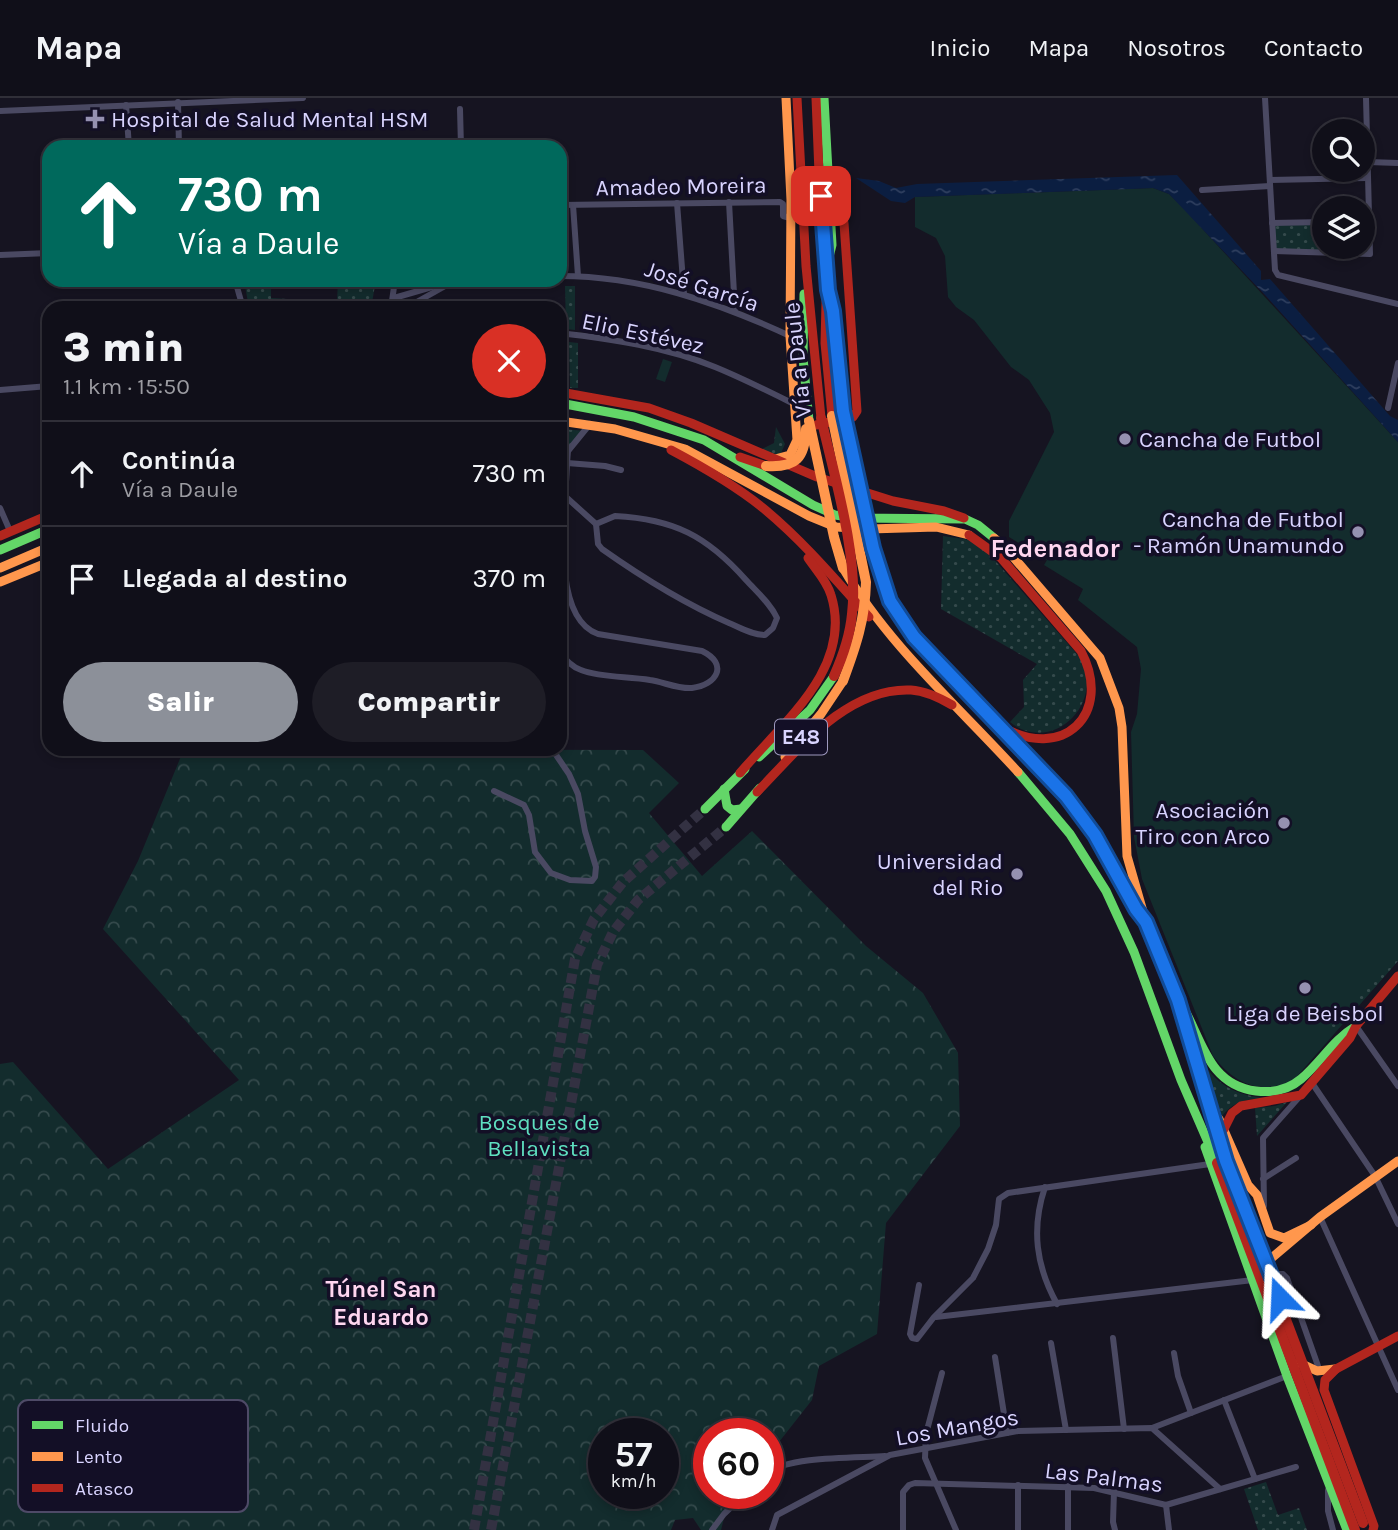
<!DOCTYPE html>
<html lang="es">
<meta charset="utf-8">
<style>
:root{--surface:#100f19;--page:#1e1d26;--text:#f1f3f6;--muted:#9c9ca2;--line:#302f38;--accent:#8c9099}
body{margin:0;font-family:Karla,sans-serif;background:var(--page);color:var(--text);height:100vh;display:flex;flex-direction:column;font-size:26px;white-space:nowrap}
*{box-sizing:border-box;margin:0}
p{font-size:23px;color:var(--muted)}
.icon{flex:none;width:38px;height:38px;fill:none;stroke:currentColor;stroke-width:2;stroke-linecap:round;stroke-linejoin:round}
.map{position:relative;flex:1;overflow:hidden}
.side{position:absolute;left:42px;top:203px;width:525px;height:455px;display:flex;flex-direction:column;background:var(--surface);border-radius:21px;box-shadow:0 4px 10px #0003,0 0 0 2px var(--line)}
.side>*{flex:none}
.hud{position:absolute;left:42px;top:42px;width:525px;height:147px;border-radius:21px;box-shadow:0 4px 10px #0003,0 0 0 2px var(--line);background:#00695c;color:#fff;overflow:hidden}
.tools{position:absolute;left:1312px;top:21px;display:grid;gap:14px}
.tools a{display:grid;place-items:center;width:63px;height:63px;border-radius:50%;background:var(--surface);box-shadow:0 4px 10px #0003,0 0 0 2px var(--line);font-size:35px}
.speed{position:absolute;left:588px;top:1320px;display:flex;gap:14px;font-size:35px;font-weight:700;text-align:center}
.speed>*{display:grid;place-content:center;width:91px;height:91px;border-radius:50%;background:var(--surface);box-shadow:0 4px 10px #0003,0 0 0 2px var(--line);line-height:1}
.speed small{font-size:18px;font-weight:400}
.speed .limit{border:10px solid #d22;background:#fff;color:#111}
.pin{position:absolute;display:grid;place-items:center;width:60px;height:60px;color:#fff;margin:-30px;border-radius:14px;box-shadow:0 4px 10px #0006}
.me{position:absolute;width:77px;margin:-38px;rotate:339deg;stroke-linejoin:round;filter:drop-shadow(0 0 5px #0008)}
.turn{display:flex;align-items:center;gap:24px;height:147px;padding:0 21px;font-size:32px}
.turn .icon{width:91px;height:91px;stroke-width:2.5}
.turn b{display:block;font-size:49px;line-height:60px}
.round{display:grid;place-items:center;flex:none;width:74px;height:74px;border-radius:37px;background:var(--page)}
.headline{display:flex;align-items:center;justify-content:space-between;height:119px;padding:0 21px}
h1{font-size:42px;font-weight:800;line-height:52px}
.button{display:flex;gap:14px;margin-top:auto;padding:14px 21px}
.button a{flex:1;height:80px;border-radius:42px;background:var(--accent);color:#fff;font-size:28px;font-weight:800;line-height:80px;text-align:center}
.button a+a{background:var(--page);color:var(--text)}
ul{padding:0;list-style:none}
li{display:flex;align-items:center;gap:21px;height:105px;padding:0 21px;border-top:2px solid var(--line)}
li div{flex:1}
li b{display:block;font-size:26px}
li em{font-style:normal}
header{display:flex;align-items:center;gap:42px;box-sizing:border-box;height:98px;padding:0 35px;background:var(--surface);border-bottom:2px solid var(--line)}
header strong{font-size:33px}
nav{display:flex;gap:38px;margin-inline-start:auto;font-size:24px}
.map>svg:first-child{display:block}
.green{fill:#132c2d}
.forest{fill:url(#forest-crowns);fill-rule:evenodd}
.park{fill:url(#park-dots)}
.water{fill:url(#water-ripples)}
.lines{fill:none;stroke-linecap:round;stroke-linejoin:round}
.primary-tunnel{stroke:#333142;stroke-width:10;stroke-dasharray:10 5;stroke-linecap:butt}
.street{stroke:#4a4962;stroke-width:6}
.fast{stroke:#63d668;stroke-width:9}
.slow{stroke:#ff974d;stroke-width:9}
.jam{stroke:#b3261e;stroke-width:9}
.slow-bridge{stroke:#ff974d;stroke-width:10}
.jam-bridge{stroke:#b3261e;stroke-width:10}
.route-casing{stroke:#114b97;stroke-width:18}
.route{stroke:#1a73e8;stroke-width:12}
.poi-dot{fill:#9591b1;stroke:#130f26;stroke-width:2.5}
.labels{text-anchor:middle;stroke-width:7;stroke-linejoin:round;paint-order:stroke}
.shield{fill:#130f26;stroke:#9e99be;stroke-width:2}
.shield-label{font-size:21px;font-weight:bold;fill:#d9d4ff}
.poi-label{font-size:23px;fill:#d9d4ff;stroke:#130f26;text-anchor:end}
.street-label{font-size:23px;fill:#d9d4ff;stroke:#130f26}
.park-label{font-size:23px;fill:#5fe0c0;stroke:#130f26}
.neighbourhood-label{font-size:24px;font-weight:bold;fill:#ffd6f0;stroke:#130f26}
.quarter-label{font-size:26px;font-weight:bold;fill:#ffd6f0;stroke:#130f26}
.key{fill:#130f26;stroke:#4e4a67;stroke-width:2}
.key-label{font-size:19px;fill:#d9d4ff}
</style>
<header>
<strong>Mapa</strong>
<nav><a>Inicio</a><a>Mapa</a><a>Nosotros</a><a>Contacto</a></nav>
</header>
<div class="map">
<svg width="1398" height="1432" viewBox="0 0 1398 1432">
<defs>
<pattern id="forest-crowns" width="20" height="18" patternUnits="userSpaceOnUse" patternTransform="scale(1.75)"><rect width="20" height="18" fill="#132c2d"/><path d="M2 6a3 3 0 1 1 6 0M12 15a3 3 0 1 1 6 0" fill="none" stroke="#354a4c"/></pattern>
<pattern id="park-dots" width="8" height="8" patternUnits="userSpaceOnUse" patternTransform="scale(1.75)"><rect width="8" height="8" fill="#132c2d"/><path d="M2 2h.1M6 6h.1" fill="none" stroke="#354a4c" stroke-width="1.8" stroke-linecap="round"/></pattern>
<pattern id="water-ripples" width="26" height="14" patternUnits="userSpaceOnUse" patternTransform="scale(1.75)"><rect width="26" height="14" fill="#0b1e41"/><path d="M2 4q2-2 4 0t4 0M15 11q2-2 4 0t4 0" fill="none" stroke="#2e3e5e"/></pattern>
</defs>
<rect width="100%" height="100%" fill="#161421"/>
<g class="green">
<path d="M 1153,90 L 1169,96 L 1185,112 L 1398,344 L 1398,863 L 1293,983 C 1259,997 1235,986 1213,958 L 1142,781 L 1134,739 L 1131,634 L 1137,616 L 1141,571 L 1137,549 L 1078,502 L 1083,491 L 1044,467 L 1047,462 L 1009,439 L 1009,423 L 1054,334 L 1050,315 L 1029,282 L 1011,269 L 974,222 L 956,209 L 948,199 L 945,158 L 936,140 L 915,129 L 915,99 Z"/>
<polygon points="663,261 672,264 665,284 656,281"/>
</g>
<path class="forest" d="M 184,651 L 643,652 L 679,685 L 649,715 L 702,778 L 752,733 L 866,848 L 923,895 L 958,955 L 960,1028 L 886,1125 L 877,1236 L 819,1268 L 812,1302 L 768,1358 L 768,1335 L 709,1335 L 709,1395 L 740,1395 L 726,1412 L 721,1432 L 701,1432 L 693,1420 L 675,1422 L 671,1432 L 0,1432 L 0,966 L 13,964 L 108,1071 L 239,982 L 103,831 L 138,763 ZM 604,1335 L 663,1335 L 663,1395 L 604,1395 Z"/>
<g class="park">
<polygon points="1363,123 1370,123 1370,156 1274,153 1272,125 1325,124 1325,149 1363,149"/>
<polygon points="244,182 271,182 271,200 337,204 338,182 376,182 371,210 249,210"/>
<polygon points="565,188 575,188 575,232 566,231"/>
<polygon points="569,244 578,245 578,290 570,290"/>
<polygon points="776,329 785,346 781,355 774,360 758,353 774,345"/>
<polygon points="560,331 588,333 566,354 560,346"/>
<path d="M 943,438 L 971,442 L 991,458 L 1083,563 C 1084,568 1086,574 1087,579 C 1090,621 1044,652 1010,624 L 1024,609 L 1023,582 L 1037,566 L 941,511 Z"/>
<polygon points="1398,853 1398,863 1333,936 1332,927"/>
<path d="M 1205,968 C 1221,990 1240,998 1267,1000 C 1248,1001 1235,1002 1222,1018 Z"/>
<polygon points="1287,1004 1257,1038 1255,1010 1275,1008"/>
<polygon points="1266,1384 1278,1417 1299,1410 1307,1432 1258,1432 1244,1391"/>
</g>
<polygon class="water" points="1177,77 1261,173 1261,182 1270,181 1390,318 1398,322 1398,344 1266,198 1169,96 1153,90 1131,91 915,99 905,105 891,103 856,80 879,83 896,90 917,86"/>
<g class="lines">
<g class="primary-tunnel">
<polyline points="474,1432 575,861 594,821 623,784 705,711"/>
<polyline points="491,1432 597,867 613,834 638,802 726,729"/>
</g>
<g class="street">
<polyline points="1265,0 1275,172 1278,177 1398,206"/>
<polyline points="178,4 179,49"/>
<polyline points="126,7 129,49"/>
<polyline points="460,11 461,49"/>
<polyline points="0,13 303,0"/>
<polyline points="1368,64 1398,65"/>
<polyline points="1270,82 1367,80"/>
<polyline points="1202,92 1270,88"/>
<polyline points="729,104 735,214"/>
<polyline points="677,105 684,196"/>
<polyline points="560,107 780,104 783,106 783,118 790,120"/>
<polyline points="573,107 578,178"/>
<polyline points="1272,125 1325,124"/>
<polyline points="1274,153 1370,156 1366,0"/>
<polyline points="0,157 49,155"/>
<path d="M 560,178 C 641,178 717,204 790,238"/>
<polyline points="235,182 243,210"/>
<polyline points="394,200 456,182"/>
<polyline points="391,210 395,182"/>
<polyline points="406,210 447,187"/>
<path d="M 560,235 C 612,241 666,249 715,269 C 742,280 768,293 794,306"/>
<polyline points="0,292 49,288"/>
<polyline points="1388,310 1398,265"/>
<polyline points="560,343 568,353"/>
<polyline points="567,365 605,368 621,372"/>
<polyline points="566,399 596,426"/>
<polyline points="0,410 10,433"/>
<path d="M 615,418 C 674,421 707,438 746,482 C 757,494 770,505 777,520 L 773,530 L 765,537 C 752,537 741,530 729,525 C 683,505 643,480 602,451 L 598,446 L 596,426 Z"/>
<path d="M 560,555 C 566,562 572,569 581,572 C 602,580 628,578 650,582 C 664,584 677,591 692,590 C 717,587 729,566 702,553 L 598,536 C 549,519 566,407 567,365 L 568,353 L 590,326"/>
<polyline points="560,588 566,603 563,608 560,608"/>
<polyline points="494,693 524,707 529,717 535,754 551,775 570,782 592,783 595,779 596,769 585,733 578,696 569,676 552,651"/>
<polyline points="1356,928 1398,988"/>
<polyline points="1312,985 1375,1078 1398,1126"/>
<polyline points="1263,1081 1296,1060"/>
<path d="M 1045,1089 C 1031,1131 1036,1168 1057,1206"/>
<polyline points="1264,1108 1263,1040 1301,997"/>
<polyline points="1320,1119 1398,1292"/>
<polyline points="1267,1176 1283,1176 1287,1180 1318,1268"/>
<polyline points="919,1187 910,1236 912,1240 917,1241 934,1219 973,1180 988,1151 996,1127 999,1101 1008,1095 1210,1066"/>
<polyline points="936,1219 1253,1182"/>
<polyline points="1113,1240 1124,1331"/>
<polyline points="1051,1245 1066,1332"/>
<polyline points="1174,1255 1178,1278 1191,1315"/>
<polyline points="995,1259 1007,1335"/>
<polyline points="942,1275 926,1336 925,1360 956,1432"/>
<polyline points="1224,1302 1255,1381"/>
<polyline points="1152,1330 1287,1278"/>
<path d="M 768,1375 C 788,1358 857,1360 885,1358"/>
<polyline points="1018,1387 1018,1432"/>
<polyline points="1328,1392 1328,1413 1333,1432"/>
<polyline points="1114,1393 1113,1424 1115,1432"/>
<polyline points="1166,1407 1169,1432"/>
<polyline points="712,1432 724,1416 746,1395"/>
<polyline points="772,1432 777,1417 890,1357 1018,1333 1152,1330 1220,1391"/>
<polyline points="903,1432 903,1394 909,1387 915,1385 1094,1390 1166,1407 1296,1369"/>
<polyline points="1068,1432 1068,1388"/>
</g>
<g class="fast">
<polyline points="824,0 832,147 828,163"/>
<polyline points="804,196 803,260 809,323"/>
<polyline points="560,305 634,319 704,342 813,407 835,417 856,420 965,421 978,427 994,440"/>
<polyline points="0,452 49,431"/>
<polyline points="759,659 810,612 834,578"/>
<polyline points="1018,674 1070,736 1106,793 1134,854 1181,982 1217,1065"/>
<polyline points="724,691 727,708 732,712 741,711"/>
<polyline points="705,711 745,671"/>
<polyline points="726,729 760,690"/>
<path d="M 1182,907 C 1202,941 1208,987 1256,993 C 1272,995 1288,992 1301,981 C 1321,964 1333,942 1356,928"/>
<polyline points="1205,1049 1287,1278 1347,1432"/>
</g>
<g class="slow">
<polyline points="560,323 615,331 685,351 809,418 836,429 870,431 936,429 969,437"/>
<polyline points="775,361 790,357 797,342 790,238 791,102 786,0"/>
<polyline points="994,440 1003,447 1100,560 1119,610 1122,629 1127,758 1146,824"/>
<polyline points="0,470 49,449"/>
<path d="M 843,470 C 888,547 958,608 1018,674"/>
<polyline points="0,484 49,464"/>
<polyline points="785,659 821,616 843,583"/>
<polyline points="1189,937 1226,1063"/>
<polyline points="1219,1021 1248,1087 1257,1097 1270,1135 1284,1140 1311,1127"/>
<polyline points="1261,1169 1320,1119 1398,1063"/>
<polyline points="1300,1265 1317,1273 1335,1271"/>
</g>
<g class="jam">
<polyline points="797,0 806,168 821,320"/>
<polyline points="816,0 819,75 827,165 825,245 832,318"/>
<polyline points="830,200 843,313"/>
<polyline points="560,294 649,310 691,325 817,379 893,403 944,413 964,420"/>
<polyline points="816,327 853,319 857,313 844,125 837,97 828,89"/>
<path d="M 671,352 C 703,369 735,387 763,410 C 802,442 835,481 869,519"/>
<polyline points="740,359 766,368"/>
<path d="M 969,437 L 1001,460 L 1081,553 C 1114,616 1062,665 1001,628"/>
<polyline points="0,438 49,417"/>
<polyline points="890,503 918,544 1066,698 1095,737 1146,824 1178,902 1189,937"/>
<path d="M 740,675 C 782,625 854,570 831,497 C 827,483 816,472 808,460"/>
<path d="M 757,694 C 798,652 847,589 911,592 C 926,593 940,600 952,607"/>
<polyline points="1224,1031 1232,1015 1241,1008 1301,997 1350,940 1356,928 1398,878"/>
<polyline points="1336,1271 1398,1238"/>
<polyline points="1336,1271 1325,1282 1324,1292 1374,1428 1373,1432"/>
</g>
<g class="slow-bridge">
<path d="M 832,318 L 866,484 C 865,522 856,548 843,583"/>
<polyline points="809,323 834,439 843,470"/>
<path d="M 766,368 C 796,370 805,360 806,331"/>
</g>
<g class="jam-bridge">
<polyline points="843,313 873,450 890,503"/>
<path d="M 821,320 C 834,377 859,459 852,516 C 850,538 843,558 834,578"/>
<polyline points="1226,1063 1363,1425"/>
<polyline points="1217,1065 1355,1432"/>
</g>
</g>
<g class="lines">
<defs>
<polyline id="route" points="821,98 828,192 833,213 843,313 873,450 890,503 914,539 1066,698 1095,737 1136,811 1146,824 1178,902 1226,1063 1280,1200"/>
</defs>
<use href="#route" class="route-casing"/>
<use href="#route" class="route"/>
</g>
<g class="poi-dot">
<path d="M91.5 10.5h7v7h7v7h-7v7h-7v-7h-7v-7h7z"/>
<circle cx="1125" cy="341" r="7"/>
<circle cx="1358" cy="434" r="7"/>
<circle cx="1284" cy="725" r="7"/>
<circle cx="1017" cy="776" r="7"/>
<circle cx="1305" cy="890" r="7"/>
</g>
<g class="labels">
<rect class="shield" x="775" y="621.5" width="52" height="35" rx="5"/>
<g class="shield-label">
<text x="801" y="646">E48</text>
</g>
<g class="poi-label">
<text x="111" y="29" text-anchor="start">Hospital de Salud Mental HSM</text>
<text x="1139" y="349" text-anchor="start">Cancha de Futbol</text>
<text x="1344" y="429">Cancha de Futbol<tspan x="1344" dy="26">- Ramón Unamundo</tspan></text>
<text x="1270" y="720">Asociación<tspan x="1270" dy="26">Tiro con Arco</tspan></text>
<text x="1003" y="771">Universidad<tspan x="1003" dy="26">del Rio</tspan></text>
<text x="1305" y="923" text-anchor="middle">Liga de Beisbol</text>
</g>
<g class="street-label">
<text transform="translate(681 88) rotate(-1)" y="8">Amadeo Moreira</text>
<text transform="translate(702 188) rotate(18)" y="8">José García</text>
<text transform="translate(643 235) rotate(12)" y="8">Elio Estévez</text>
<text transform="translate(797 262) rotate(-96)" y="8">Vía a Daule</text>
<text transform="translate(957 1329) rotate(-10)" y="8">Los Mangos</text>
<text transform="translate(1104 1379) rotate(7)" y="8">Las Palmas</text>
</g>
<g class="park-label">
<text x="539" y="1032">Bosques de<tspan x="539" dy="26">Bellavista</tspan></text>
</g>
<g class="neighbourhood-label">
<text x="381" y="1199">Túnel San<tspan x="381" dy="28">Eduardo</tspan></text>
</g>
<g class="quarter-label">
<text x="1055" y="459">Fedenador</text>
</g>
</g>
<rect x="18" y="1302" width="230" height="112" rx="10" class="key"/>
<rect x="32" y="1323" width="31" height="8" fill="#63d668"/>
<rect x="32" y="1354" width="31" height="9" fill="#ff974d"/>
<rect x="32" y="1386" width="31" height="8" fill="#b3261e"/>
<g class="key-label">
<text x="75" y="1334">Fluido</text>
<text x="75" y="1365">Lento</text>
<text x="75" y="1397">Atasco</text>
</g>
</svg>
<div class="tools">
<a><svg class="icon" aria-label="search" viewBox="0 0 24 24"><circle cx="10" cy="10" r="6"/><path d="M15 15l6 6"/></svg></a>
<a><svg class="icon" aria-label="layers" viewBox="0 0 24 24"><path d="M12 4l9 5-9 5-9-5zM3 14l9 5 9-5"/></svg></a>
</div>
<div class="speed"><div>57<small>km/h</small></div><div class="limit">60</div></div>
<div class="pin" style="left:821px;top:98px;background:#d93025"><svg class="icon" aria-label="arrive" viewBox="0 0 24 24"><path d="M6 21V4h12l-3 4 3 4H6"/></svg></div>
<svg class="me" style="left:1280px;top:1200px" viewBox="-20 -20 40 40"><path d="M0-17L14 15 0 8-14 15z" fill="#1a73e8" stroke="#fff" stroke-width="4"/></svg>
<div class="hud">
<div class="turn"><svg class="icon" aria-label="ahead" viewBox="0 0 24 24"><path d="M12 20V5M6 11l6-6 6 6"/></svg><div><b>730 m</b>Vía a Daule</div></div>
</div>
<section class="side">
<div class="headline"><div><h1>3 min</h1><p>1.1 km · 15:50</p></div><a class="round" style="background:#d93025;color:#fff"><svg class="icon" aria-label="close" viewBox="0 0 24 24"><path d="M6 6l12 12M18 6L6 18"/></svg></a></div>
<ul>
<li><svg class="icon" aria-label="ahead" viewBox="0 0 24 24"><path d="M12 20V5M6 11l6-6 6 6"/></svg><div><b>Continúa</b><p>Vía a Daule</p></div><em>730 m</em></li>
<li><svg class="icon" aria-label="arrive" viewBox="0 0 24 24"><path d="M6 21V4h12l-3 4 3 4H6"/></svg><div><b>Llegada al destino</b></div><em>370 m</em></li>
</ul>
<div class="button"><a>Salir</a><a>Compartir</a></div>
</section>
</div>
